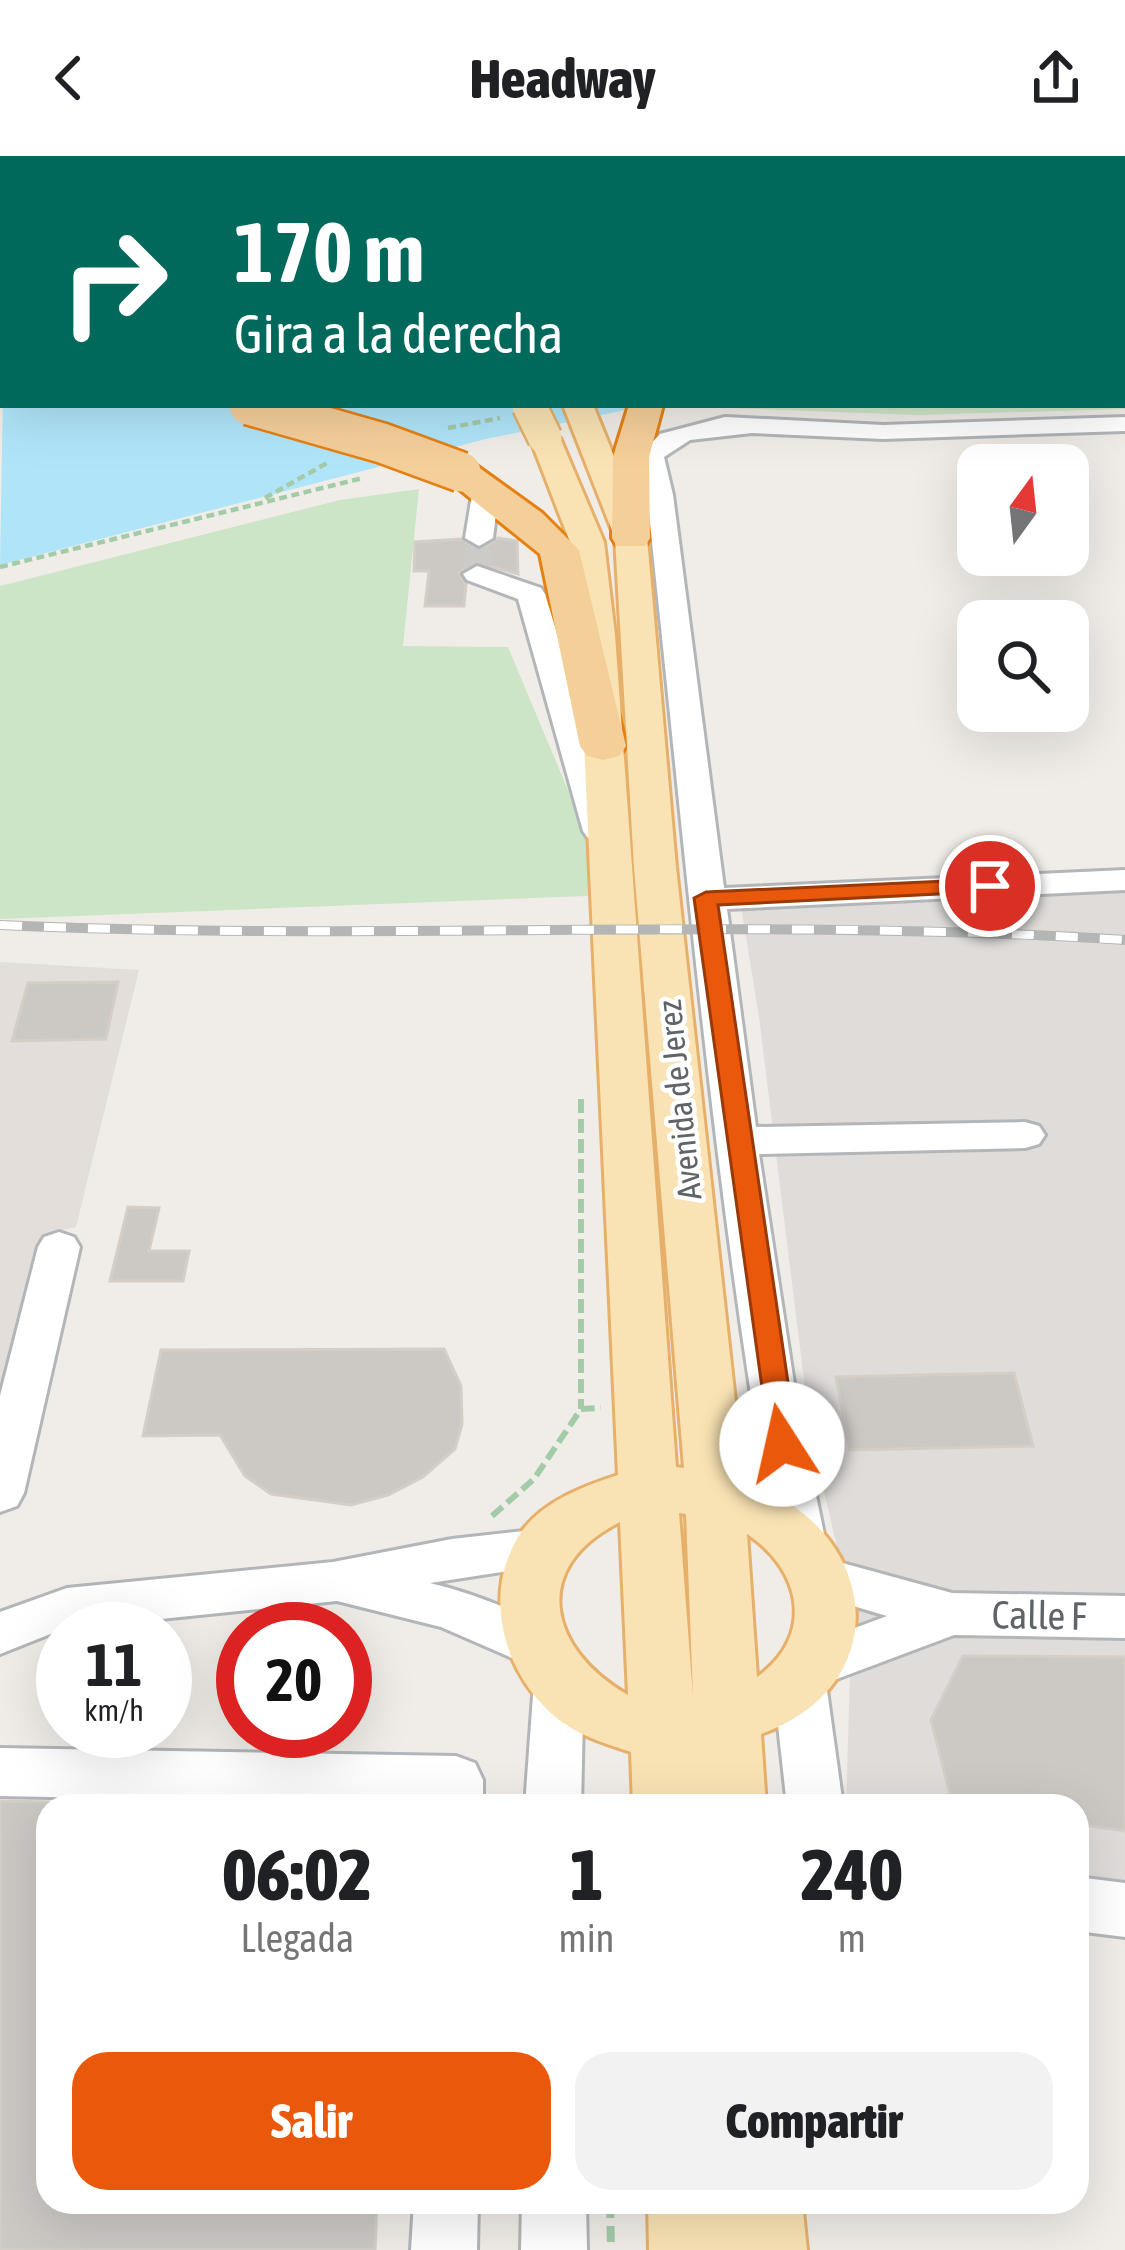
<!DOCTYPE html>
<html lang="es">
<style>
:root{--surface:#fff;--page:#f2f2f2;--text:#202124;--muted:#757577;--accent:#ea580c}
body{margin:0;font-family:"Asap Condensed",sans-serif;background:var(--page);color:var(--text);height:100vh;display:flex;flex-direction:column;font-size:45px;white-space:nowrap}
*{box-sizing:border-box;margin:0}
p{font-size:39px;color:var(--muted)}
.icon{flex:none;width:66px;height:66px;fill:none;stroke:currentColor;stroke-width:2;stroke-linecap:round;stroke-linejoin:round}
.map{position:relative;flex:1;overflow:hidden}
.panel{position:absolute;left:36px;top:1638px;width:1053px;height:420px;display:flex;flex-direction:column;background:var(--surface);border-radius:36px;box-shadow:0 12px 48px #0002}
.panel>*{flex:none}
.guide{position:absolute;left:0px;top:0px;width:1125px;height:252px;box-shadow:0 12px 48px #0002;background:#00695c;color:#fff;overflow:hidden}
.needle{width:78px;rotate:15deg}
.buttons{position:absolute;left:957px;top:288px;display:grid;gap:24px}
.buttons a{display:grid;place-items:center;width:132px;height:132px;border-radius:24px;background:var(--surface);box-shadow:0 12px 48px #0002;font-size:60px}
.speed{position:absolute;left:36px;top:1446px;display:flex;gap:24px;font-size:60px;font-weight:700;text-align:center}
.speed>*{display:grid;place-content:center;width:156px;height:156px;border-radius:50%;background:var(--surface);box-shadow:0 12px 48px #0002;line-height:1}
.speed small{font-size:30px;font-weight:400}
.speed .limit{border:18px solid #d22;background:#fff;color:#111}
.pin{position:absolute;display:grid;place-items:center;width:102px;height:102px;color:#fff;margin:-51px;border:6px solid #fff;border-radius:50%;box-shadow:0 3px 12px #0007}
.me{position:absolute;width:132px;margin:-66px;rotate:350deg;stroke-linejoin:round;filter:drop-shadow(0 0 9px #0008)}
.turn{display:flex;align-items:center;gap:42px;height:252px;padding:0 36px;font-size:54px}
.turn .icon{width:156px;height:156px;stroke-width:2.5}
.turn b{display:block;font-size:84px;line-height:102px}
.eta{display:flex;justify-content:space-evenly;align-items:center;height:204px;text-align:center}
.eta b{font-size:72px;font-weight:800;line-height:84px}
.button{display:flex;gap:24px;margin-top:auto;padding:24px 36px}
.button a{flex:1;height:138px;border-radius:36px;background:var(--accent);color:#fff;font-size:48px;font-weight:800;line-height:138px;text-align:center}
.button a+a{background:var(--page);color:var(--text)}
header{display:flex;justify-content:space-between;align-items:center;height:156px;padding:0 36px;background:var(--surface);font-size:54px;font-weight:800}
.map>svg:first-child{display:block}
.industrial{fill:#dfdcda}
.education{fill:#e3ded9}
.green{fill:#cce5c7}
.water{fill:#b0e5f9}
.building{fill:#ccc8c4;stroke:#d4cec7;stroke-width:3}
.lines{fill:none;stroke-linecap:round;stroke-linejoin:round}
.minor-tunnel{stroke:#cccbc8;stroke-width:27;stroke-dasharray:27 14;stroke-linecap:butt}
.minor-casing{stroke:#b3b6b9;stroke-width:6}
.major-casing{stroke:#e7b06a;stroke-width:6}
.highway-casing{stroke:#e58113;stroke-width:6}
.path-far3{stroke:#a3cba8;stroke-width:3;stroke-dasharray:6 3;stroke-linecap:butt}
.path-far2{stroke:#a3cba8;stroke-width:4.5;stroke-dasharray:8 4.5;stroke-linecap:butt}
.path-far1{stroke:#a3cba8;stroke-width:6;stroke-dasharray:14 6;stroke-linecap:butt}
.path{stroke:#a3cba8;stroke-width:8;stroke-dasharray:16 8;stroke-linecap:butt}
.minor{fill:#fff;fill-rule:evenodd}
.major{fill:#f9e3b4;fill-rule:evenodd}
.highway{fill:#f5cf9a;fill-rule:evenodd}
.rail-casing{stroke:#b4b5b5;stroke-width:10}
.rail{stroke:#fff;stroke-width:8;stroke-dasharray:22;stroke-linecap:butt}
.major-bridge-casing{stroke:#e7b06a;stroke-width:38;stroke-linecap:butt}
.highway-bridge-casing{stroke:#e58113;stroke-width:44;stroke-linecap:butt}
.major-bridge{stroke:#f9e3b4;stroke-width:33}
.highway-bridge{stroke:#f5cf9a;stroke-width:39}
.route{fill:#ea580c;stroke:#983908;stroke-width:3}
.labels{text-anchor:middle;stroke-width:9;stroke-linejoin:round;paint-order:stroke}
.street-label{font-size:33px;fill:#5f6467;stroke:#fff}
.near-street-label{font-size:39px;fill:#5f6467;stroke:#fff}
</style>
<header><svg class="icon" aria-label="back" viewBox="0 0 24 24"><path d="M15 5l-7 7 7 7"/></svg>Headway<svg class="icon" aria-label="share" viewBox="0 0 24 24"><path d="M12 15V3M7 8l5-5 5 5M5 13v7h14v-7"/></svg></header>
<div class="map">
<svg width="1125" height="2094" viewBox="0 0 1125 2094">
<rect width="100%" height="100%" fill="#f0ede8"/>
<polygon class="industrial" points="1125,720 1125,1728 1077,1720 1077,1650 846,1650 852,1455 811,1280 759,861 739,738"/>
<polygon class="education" points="0,806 139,814 76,1071 50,1077 42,1094 0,1265"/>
<g class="green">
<polygon points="1125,172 1125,253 918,259 729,252 1122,249"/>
<polygon points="419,333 403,490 508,491 612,739 0,763 0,430 340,344"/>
</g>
<polygon class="water" points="3,238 3,249 649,249 486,283 0,409"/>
<g class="building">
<polygon points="498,382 517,385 518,418 475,406 459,417 466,428 464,450 425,450 429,415 414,415 415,386 461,383 481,394"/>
<polygon points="118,826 106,883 12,885 28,827"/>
<polygon points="128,1051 159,1052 149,1095 189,1095 183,1125 110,1125"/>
<polygon points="444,1193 461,1230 462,1268 455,1293 423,1321 388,1339 351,1349 271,1338 245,1320 220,1279 143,1280 161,1194"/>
<polygon points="1014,1217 1033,1290 850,1294 836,1221"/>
<polygon points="963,1500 1125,1501 1125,1675 1077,1668 1077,1650 953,1650 931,1564"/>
<polygon points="0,1645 48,1646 48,2046 377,2046 375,2094 0,2094"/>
</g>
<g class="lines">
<polyline class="minor-tunnel" points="477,418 479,382"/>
<defs>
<g id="minor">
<path d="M 725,261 L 883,269 L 1125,261 L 1125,275 L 883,283 L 752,277 L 690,284 L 664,301 L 673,339 L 724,732 L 1125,714 L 1125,734 L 727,753 L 756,971 L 1025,966 L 1039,970 L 1045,979 L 1039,988 L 1025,992 L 759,998 L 797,1247 L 825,1383 L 818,1397 L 800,1403 L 782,1397 L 775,1383 C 713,1037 685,688 647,339 L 638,301 L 660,278 Z"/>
<polygon points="486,325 499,333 493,382 479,390 465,382 473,333"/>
<polygon points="477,410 541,432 545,438 617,675 612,682 588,682 583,675 518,443 467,424 463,418"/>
<polygon points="59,1076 74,1081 80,1091 24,1337 17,1350 0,1356 0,1240 38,1091 44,1081"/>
<path d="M 542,1373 L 560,1379 L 567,1393 L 560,1407 L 430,1427 C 464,1435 546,1461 561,1491 L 558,1496 L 577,1502 L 584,1518 L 581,1650 L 525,1650 L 535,1512 L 441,1471 L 337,1445 L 63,1473 L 0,1498 L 0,1456 L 67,1432 L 333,1406 L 452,1383 Z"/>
<polygon points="824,1402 952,1437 1125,1440 1125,1482 954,1479 826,1527 843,1650 787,1650 773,1524 780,1508 788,1506 793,1495 887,1460 806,1436 799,1422 806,1408"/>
<polygon points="0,1592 456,1600 475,1607 483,1624 483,1650 0,1640"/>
<polygon points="1077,1721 1125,1727 1125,1781 1077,1775"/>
<polygon points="414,2046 478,2046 477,2094 411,2094"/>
<polygon points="522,2046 586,2046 587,2094 521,2094"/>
</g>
<g id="major">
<polygon points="400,0 422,0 424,3 402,3"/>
<path d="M 563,249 L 593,249 L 647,382 L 676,711 L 744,1326 C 878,1369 901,1528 761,1578 L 766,1650 L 633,1650 L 631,1596 C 607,1588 583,1581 562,1566 C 504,1523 479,1437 522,1375 C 544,1345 584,1330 618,1319 L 579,479 L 570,386 L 530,282 L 545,273 L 560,282 L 604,386 L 615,479 L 676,1311 L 684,1312 L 634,711 L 615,382 ZM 679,1357 L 686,1358 L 693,1540 ZM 620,1366 L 628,1539 C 549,1494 528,1412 620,1366 ZM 747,1378 C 802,1414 815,1480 757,1521 Z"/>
<polygon points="648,2046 802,2046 807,2094 649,2094"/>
</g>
<g id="highway">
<polygon points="445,0 471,0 473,3 447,3"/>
<polygon points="528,0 573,0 575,3 530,3"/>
<polygon points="816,0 928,0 814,3"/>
<polygon points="1108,0 1125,0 1125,10 1122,3 1106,3"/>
<polygon points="3,61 3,79 0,80 0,62"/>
<polygon points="0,173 3,174 3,194 0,193"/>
<polygon points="629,249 663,249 649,301 650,382 645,390 617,390 612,382 613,301"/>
<polygon points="461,305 474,308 542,357 579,394 626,590 619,600 603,604 587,600 580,590 540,398 448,324 443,316 448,308"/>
</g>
</defs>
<use href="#minor" class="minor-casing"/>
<use href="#major" class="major-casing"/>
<use href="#highway" class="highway-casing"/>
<polyline class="path-far3" points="248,3 273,0"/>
<g class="path-far2">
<polyline points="448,272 500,262"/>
<polyline points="265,342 327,307"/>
<polyline points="0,411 363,322"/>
</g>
<g class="path-far1">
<polyline points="581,943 581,1253"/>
<polyline points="492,1360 534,1323 581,1253 601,1252"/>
</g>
<polyline class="path" points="610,2046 611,2094"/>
<use href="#minor" class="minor"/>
<use href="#major" class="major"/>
<use href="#highway" class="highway"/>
<defs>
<path id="rail" d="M 0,769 C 375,786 751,760 1125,784"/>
</defs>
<use href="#rail" class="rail-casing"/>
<use href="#rail" class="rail"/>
<defs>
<polyline id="major-bridge" points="529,249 545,282"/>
<polyline id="highway-bridge" points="249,249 382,287 461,316"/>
</defs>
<use href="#major-bridge" class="major-bridge-casing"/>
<use href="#highway-bridge" class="highway-bridge-casing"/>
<use href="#major-bridge" class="major-bridge"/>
<use href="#highway-bridge" class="highway-bridge"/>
</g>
<polygon class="route" points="990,723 998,725 998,735 718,749 797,1288 792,1296 771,1296 694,742 706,736"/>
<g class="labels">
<g class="street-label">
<text transform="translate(679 944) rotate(-96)" y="12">Avenida de Jerez</text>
</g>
<g class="near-street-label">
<text transform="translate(1039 1459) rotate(1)" y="14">Calle F</text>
</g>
</g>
</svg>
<div class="buttons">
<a><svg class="needle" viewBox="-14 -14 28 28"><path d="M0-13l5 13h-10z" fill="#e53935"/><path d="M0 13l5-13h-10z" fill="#757577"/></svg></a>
<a><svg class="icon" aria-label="search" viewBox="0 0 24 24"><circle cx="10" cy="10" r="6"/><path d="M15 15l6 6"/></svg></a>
</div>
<div class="speed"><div>11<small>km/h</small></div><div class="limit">20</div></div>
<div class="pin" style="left:990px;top:730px;background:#d93025"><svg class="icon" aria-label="arrive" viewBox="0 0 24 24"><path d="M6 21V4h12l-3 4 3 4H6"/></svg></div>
<svg class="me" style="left:782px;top:1288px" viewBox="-20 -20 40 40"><circle r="19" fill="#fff"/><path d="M0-13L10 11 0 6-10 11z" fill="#ea580c"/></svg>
<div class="guide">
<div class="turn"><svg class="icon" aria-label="right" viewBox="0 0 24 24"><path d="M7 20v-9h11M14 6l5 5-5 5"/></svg><div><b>170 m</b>Gira a la derecha</div></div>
</div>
<section class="panel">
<div class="eta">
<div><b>06:02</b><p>Llegada</p></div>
<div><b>1</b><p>min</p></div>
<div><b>240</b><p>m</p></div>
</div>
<div class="button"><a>Salir</a><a>Compartir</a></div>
</section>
</div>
